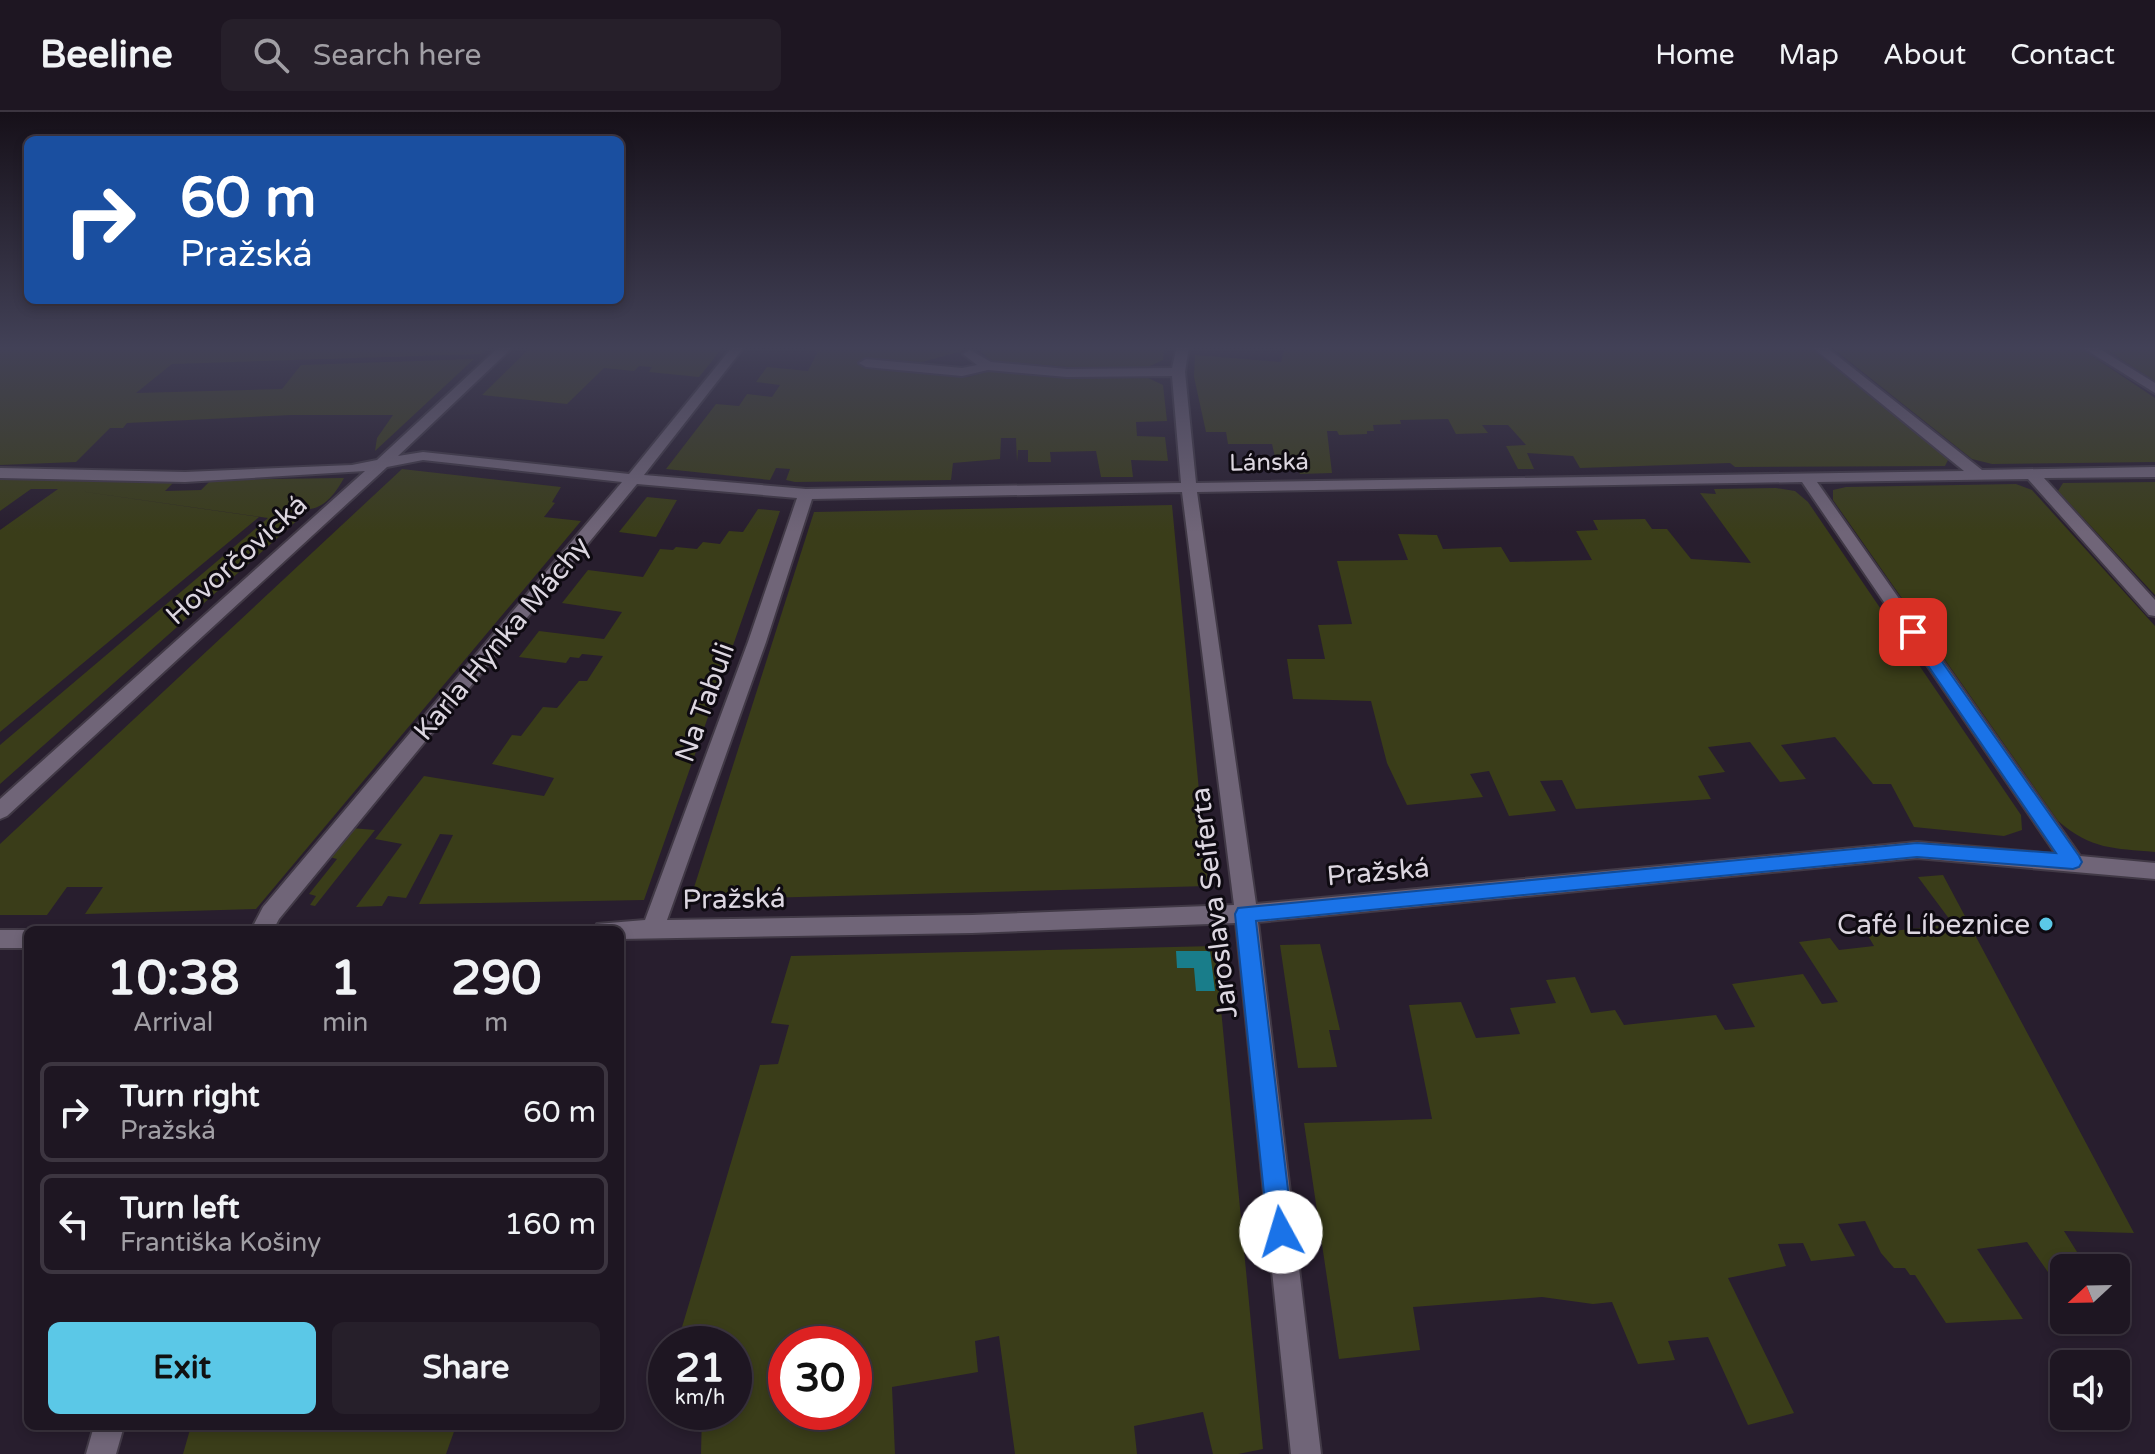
<!DOCTYPE html>
<meta charset="utf-8">
<style>
:root{--surface:#1e1622;--page:#261f2a;--text:#f1f3f6;--muted:#a19fa5;--line:#3c3540;--accent:#5bc8e7}
body{margin:0;font-family:"Varela Round",sans-serif;background:var(--page);color:var(--text);height:100vh;display:flex;flex-direction:column;font-size:30px;white-space:nowrap}
*{box-sizing:border-box;margin:0}
p{font-size:26px;color:var(--muted)}
.icon{flex:none;width:44px;height:44px;fill:none;stroke:currentColor;stroke-width:2;stroke-linecap:round;stroke-linejoin:round}
.map{position:relative;flex:1;overflow:hidden}
.details{position:absolute;left:24px;top:814px;width:600px;height:504px;display:flex;flex-direction:column;background:var(--surface);border-radius:12px;box-shadow:0 4px 12px #0003,0 0 0 2px var(--line)}
.details>*{flex:none}
.banner{position:absolute;left:24px;top:24px;width:600px;height:168px;border-radius:12px;box-shadow:0 4px 12px #0003,0 0 0 2px var(--line);background:#1a4fa0;color:#fff;overflow:hidden}
.needle{width:52px;rotate:248deg}
.buttons{position:absolute;left:2050px;top:1142px;display:grid;gap:16px}
.buttons a{display:grid;place-items:center;width:80px;height:80px;border-radius:12px;background:var(--surface);box-shadow:0 4px 12px #0003,0 0 0 2px var(--line);font-size:40px}
.speed{position:absolute;left:648px;top:1214px;display:flex;gap:16px;font-size:40px;font-weight:700;text-align:center}
.speed>*{display:grid;place-content:center;width:104px;height:104px;border-radius:50%;background:var(--surface);box-shadow:0 4px 12px #0003,0 0 0 2px var(--line);line-height:1}
.speed small{font-size:20px;font-weight:400}
.speed .limit{border:12px solid #d22;background:#fff;color:#111}
.pin{position:absolute;display:grid;place-items:center;width:68px;height:68px;color:#fff;margin:-34px;border-radius:16px;box-shadow:0 4px 12px #0006}
.me{position:absolute;width:88px;margin:-44px;rotate:354deg;stroke-linejoin:round;filter:drop-shadow(0 0 6px #0008)}
.turn{display:flex;align-items:center;gap:28px;height:168px;padding:0 24px;font-size:36px}
.turn .icon{width:104px;height:104px;stroke-width:2.5}
.turn b{display:block;font-size:56px;line-height:68px}
.eta{display:flex;justify-content:space-evenly;align-items:center;height:136px;text-align:center}
.eta b{font-size:48px;font-weight:700;line-height:56px}
.cta{display:flex;gap:16px;margin-top:auto;padding:16px 24px}
.cta a{flex:1;height:92px;border-radius:12px;background:var(--accent);color:#111;font-size:32px;font-weight:700;line-height:92px;text-align:center}
.cta a+a{background:var(--page);color:var(--text)}
ul{padding:0;list-style:none}
li{display:flex;align-items:center;gap:24px;height:100px;margin:0 16px 12px;padding:0 8px;border:4px solid var(--line);border-radius:12px}
li div{flex:1}
li b{display:block;font-size:30px}
li em{font-style:normal}
header{display:flex;align-items:center;gap:48px;box-sizing:border-box;height:112px;padding:0 40px;background:var(--surface);border-bottom:2px solid var(--line)}
header strong{font-size:38px}
nav{display:flex;gap:44px;margin-inline-start:auto;font-size:28px}
.search{width:560px;height:72px;background:var(--page);display:flex;align-items:center;gap:20px;box-sizing:border-box;padding:0 28px;border-radius:12px;color:var(--muted);font-size:30px}
.map>svg:first-child{display:block}
.green{fill:#3a3d19;fill-rule:evenodd}
.water{fill:#197d8a}
.lines{fill:none;stroke-linecap:round;stroke-linejoin:round}
.minor-casing{stroke:#413946;stroke-width:4}
.minor{fill:#706578;fill-rule:evenodd}
.route{fill:#1a73e8;stroke:#114b97;stroke-width:2}
.poi-dot{fill:#5bc8e7;stroke:#0e0a11;stroke-width:3}
.labels{text-anchor:middle;stroke-width:6;stroke-linejoin:round;paint-order:stroke}
.far-street-label{font-size:24px;fill:#dcd6e0;stroke:#0e0a11}
.street-label{font-size:28px;fill:#dcd6e0;stroke:#0e0a11}
.poi-label{font-size:28px;fill:#dcd6e0;stroke:#0e0a11;text-anchor:end}
</style>
<header>
<strong>Beeline</strong>
<div class="search"><svg class="icon" aria-label="search" viewBox="0 0 24 24"><circle cx="10" cy="10" r="6"/><path d="M15 15l6 6"/></svg>Search here</div>
<nav><a>Home</a><a>Map</a><a>About</a><a>Contact</a></nav>
</header>
<div class="map">
<svg width="2155" height="1342" viewBox="0 0 2155 1342">
<rect width="100%" height="100%" fill="#281e2e"/>
<g class="green">
<polygon points="0,234 489,234 480,242 172,252 136,281 282,277 301,253 474,247 375,339 377,326 393,303 291,303 127,311 123,316 110,316 76,350 0,353"/>
<polygon points="532,234 724,234 699,265 649,260 652,255 639,254 634,259 604,256 567,292 482,283"/>
<polygon points="809,234 964,234 962,239 922,250 868,246 863,256 968,265 989,259 1066,266 1146,265 1163,273 1167,309 1136,310 1137,324 1165,325 1168,349 1131,348 1133,365 1101,365 1096,339 1050,340 1051,350 1028,350 1028,338 1018,338 1017,350 1016,326 1001,326 1000,347 953,351 951,368 795,370 786,368 790,357 776,356 770,368 666,357 716,292 739,294 747,282 772,285 780,273 756,270 767,255 808,259 818,239 807,237"/>
<polygon points="984,234 1164,234 1163,248 1148,255 1068,255 992,249 981,240"/>
<polygon points="1298,234 1808,234 1949,346 1945,354 1735,355 1730,351 1580,356 1573,344 1527,341 1534,357 1518,357 1506,334 1526,333 1508,313 1482,313 1488,321 1456,322 1448,307 1400,308 1401,312 1373,313 1374,319 1367,319 1367,322 1339,323 1337,319 1327,319 1332,361 1300,362 1295,348 1275,345 1272,332 1228,332 1226,320 1206,320 1194,265 1195,243 1281,250 1284,237"/>
<polygon points="1830,234 2077,234 2155,286 2155,350 1992,352 1972,347"/>
<polygon points="2116,234 2155,234 2155,269 2102,235"/>
<polygon points="402,357 561,375 552,390 555,391 544,405 581,409 256,797 85,802 103,775 67,775 47,803 0,803 0,732"/>
<path d="M 0,365 L 174,370 L 165,379 L 201,378 L 211,368 L 344,366 C 336,380 326,395 310,397 L 0,672 L 0,633 L 268,406 L 65,377 L 259,405 L 0,620 L 0,418 L 58,377 L 31,377 L 0,399 Z"/>
<polygon points="2155,370 2155,483 2058,379 2063,371"/>
<path d="M 2016,372 L 2032,378 L 2155,514 L 2155,740 C 2113,736 2092,738 2058,709 L 1833,388 L 1833,378 L 1846,375 Z"/>
<polygon points="1776,376 1795,379 1808,390 2021,703 2022,718 2004,724 1914,715 1891,672 1873,672 1835,625 1781,633 1806,667 1780,670 1750,630 1708,635 1725,660 1698,664 1711,687 1576,697 1562,668 1540,669 1556,699 1509,704 1489,659 1470,662 1483,685 1407,693 1387,651 1371,589 1293,587 1287,547 1325,547 1318,513 1352,512 1337,449 1408,448 1398,422 1437,423 1443,437 1501,435 1510,450 1592,448 1576,419 1598,418 1593,408 1645,407 1652,417 1667,417 1691,447 1751,451 1700,381 1716,382 1714,377"/>
<polygon points="647,385 677,388 656,425 619,420"/>
<polygon points="1172,393 1208,774 690,788 814,400"/>
<polygon points="758,397 780,399 644,788 419,792 453,723 440,722 406,786 388,784 382,794 356,795 402,732 375,727 424,664 544,684 554,666 492,652 512,623 521,624 543,595 557,596 579,569 587,569 603,544 582,542 579,546 570,545 566,551 519,545 539,519 604,527 622,500 562,491 588,458 643,465 660,437 673,438 676,435 697,437 703,430 720,432 729,419 743,420"/>
<polygon points="351,716 375,718 315,794 310,793 316,784 309,782 337,747 326,744"/>
<polygon points="1943,763 2134,1121 2064,1119 2087,1156 2064,1156 2064,1183 2027,1130 1977,1137 2023,1207 1946,1211 1915,1163 1910,1163 1905,1156 1894,1156 1881,1141 1865,1109 1838,1112 1855,1144 1811,1149 1803,1131 1778,1132 1786,1154 1728,1166 1794,1301 1748,1313 1708,1225 1668,1229 1675,1248 1638,1252 1612,1190 1593,1192 1542,1185 1413,1195 1420,1238 1339,1247 1304,1011 1432,1007 1409,893 1461,890 1476,926 1520,922 1510,896 1556,891 1546,868 1575,865 1591,901 1615,898 1624,913 1716,903 1725,918 1755,915 1732,872 1803,862 1822,892 1838,890 1799,830 1830,826 1839,838 1874,834 1867,822 1953,812 1918,765"/>
<polygon points="1320,832 1340,918 1329,918 1337,955 1298,956 1280,833"/>
<path d="M 1215,834 L 1263,1337 L 1238,1342 L 1213,1342 L 1203,1300 L 1134,1314 L 1137,1342 L 1015,1342 L 999,1224 L 975,1229 L 978,1260 L 892,1275 L 895,1342 L 701,1342 L 702,1300 L 734,1300 L 734,1232 L 677,1232 L 760,953 L 778,952 L 789,913 L 771,911 L 791,844 ZM 786,1232 L 854,1232 L 854,1300 L 786,1300 Z"/>
<polygon points="191,1314 456,1314 446,1342 183,1342"/>
</g>
<polygon class="water" points="1176,839 1210,839 1215,879 1196,879 1194,856 1177,856"/>
<g class="lines">
<defs>
<g id="minor">
<path d="M 500,234 L 514,234 L 398,344 L 423,340 L 629,362 L 733,234 L 745,234 L 644,363 L 806,377 L 1181,371 L 1172,264 L 1067,265 L 988,258 L 962,264 L 866,255 L 859,251 L 866,247 L 962,256 L 977,253 L 963,242 L 970,238 L 991,250 L 1067,257 L 1172,256 L 1177,234 L 1189,234 L 1185,260 L 1196,371 L 1964,359 L 1811,234 L 1825,234 L 1982,358 L 2155,355 L 2155,365 L 2044,366 L 2155,488 L 2155,504 L 2149,503 L 2028,367 L 1817,370 L 2080,744 L 2155,751 L 2155,767 L 1917,746 L 1258,810 L 1321,1342 L 1291,1342 L 1236,811 L 972,821 L 620,827 L 620,818 L 594,818 L 597,812 L 645,808 L 748,530 L 797,386 L 637,372 L 279,807 L 273,818 L 251,818 L 263,795 L 622,370 L 423,348 L 387,355 L 7,704 L 0,707 L 0,687 L 365,359 L 185,370 L 0,366 L 0,356 L 185,360 L 352,353 L 377,348 ZM 1802,370 L 2056,742 L 1917,730 L 1256,792 L 1197,380 ZM 1182,380 L 1234,793 L 972,803 L 667,808 L 766,530 L 812,387 Z"/>
<polygon points="2080,234 2095,234 2155,271 2155,281"/>
<polygon points="0,818 29,818 28,836 0,836"/>
<polygon points="94,1314 124,1314 116,1342 86,1342"/>
</g>
</defs>
<use href="#minor" class="minor-casing"/>
<use href="#minor" class="minor"/>
</g>
<linearGradient id="sky" x2="0" y2="1"><stop stop-color="#161019"/><stop offset="0.56" stop-color="#424157"/><stop offset="1" stop-color="#424157" stop-opacity="0"/></linearGradient>
<rect width="2155" height="421" fill="url(#sky)"/>
<polygon class="route" points="1913,515 1919,517 2079,744 2082,750 2079,755 2073,757 1917,745 1256,809 1293,1120 1290,1128 1281,1132 1272,1128 1268,1120 1235,802 1238,796 1917,731 2056,741 1905,520"/>
<circle class="poi-dot" cx="2046" cy="812" r="8"/>
<g class="labels">
<g class="far-street-label">
<text transform="translate(1269 350) rotate(-1)" y="8">Lánská</text>
</g>
<g class="street-label">
<text transform="translate(236 447) rotate(-42)" y="10">Hovorčovická</text>
<text transform="translate(501 526) rotate(-50)" y="10">Karla Hynka Máchy</text>
<text transform="translate(704 590) rotate(-70)" y="10">Na Tabuli</text>
<text transform="translate(1378 759) rotate(-5)" y="10">Pražská</text>
<text transform="translate(734 786) rotate(-1)" y="10">Pražská</text>
<text transform="translate(1213 791) rotate(-97)" y="10">Jaroslava Seiferta</text>
</g>
<g class="poi-label">
<text x="2030" y="822">Café Líbeznice</text>
</g>
</g>
</svg>
<div class="buttons">
<a><svg class="needle" viewBox="-14 -14 28 28"><path d="M0-13l5 13h-10z" fill="#e53935"/><path d="M0 13l5-13h-10z" fill="#a19fa5"/></svg></a>
<a><svg class="icon" aria-label="sound" viewBox="0 0 24 24"><path d="M4 9h4l5-4v14l-5-4H4zM17 9q2 3 0 6"/></svg></a>
</div>
<div class="speed"><div>21<small>km/h</small></div><div class="limit">30</div></div>
<div class="pin" style="left:1913px;top:520px;background:#d93025"><svg class="icon" aria-label="arrive" viewBox="0 0 24 24"><path d="M6 21V4h12l-3 4 3 4H6"/></svg></div>
<svg class="me" style="left:1281px;top:1120px" viewBox="-20 -20 40 40"><circle r="19" fill="#fff"/><path d="M0-13L10 11 0 6-10 11z" fill="#1a73e8"/></svg>
<div class="banner">
<div class="turn"><svg class="icon" aria-label="right" viewBox="0 0 24 24"><path d="M7 20v-9h11M14 6l5 5-5 5"/></svg><div><b>60 m</b>Pražská</div></div>
</div>
<section class="details">
<div class="eta">
<div><b>10:38</b><p>Arrival</p></div>
<div><b>1</b><p>min</p></div>
<div><b>290</b><p>m</p></div>
</div>
<ul>
<li><svg class="icon" aria-label="right" viewBox="0 0 24 24"><path d="M7 20v-9h11M14 6l5 5-5 5"/></svg><div><b>Turn right</b><p>Pražská</p></div><em>60 m</em></li>
<li><svg class="icon" aria-label="left" viewBox="0 0 24 24"><path d="M17 20v-9H6M10 6l-5 5 5 5"/></svg><div><b>Turn left</b><p>Františka Košiny</p></div><em>160 m</em></li>
</ul>
<div class="cta"><a>Exit</a><a>Share</a></div>
</section>
</div>
